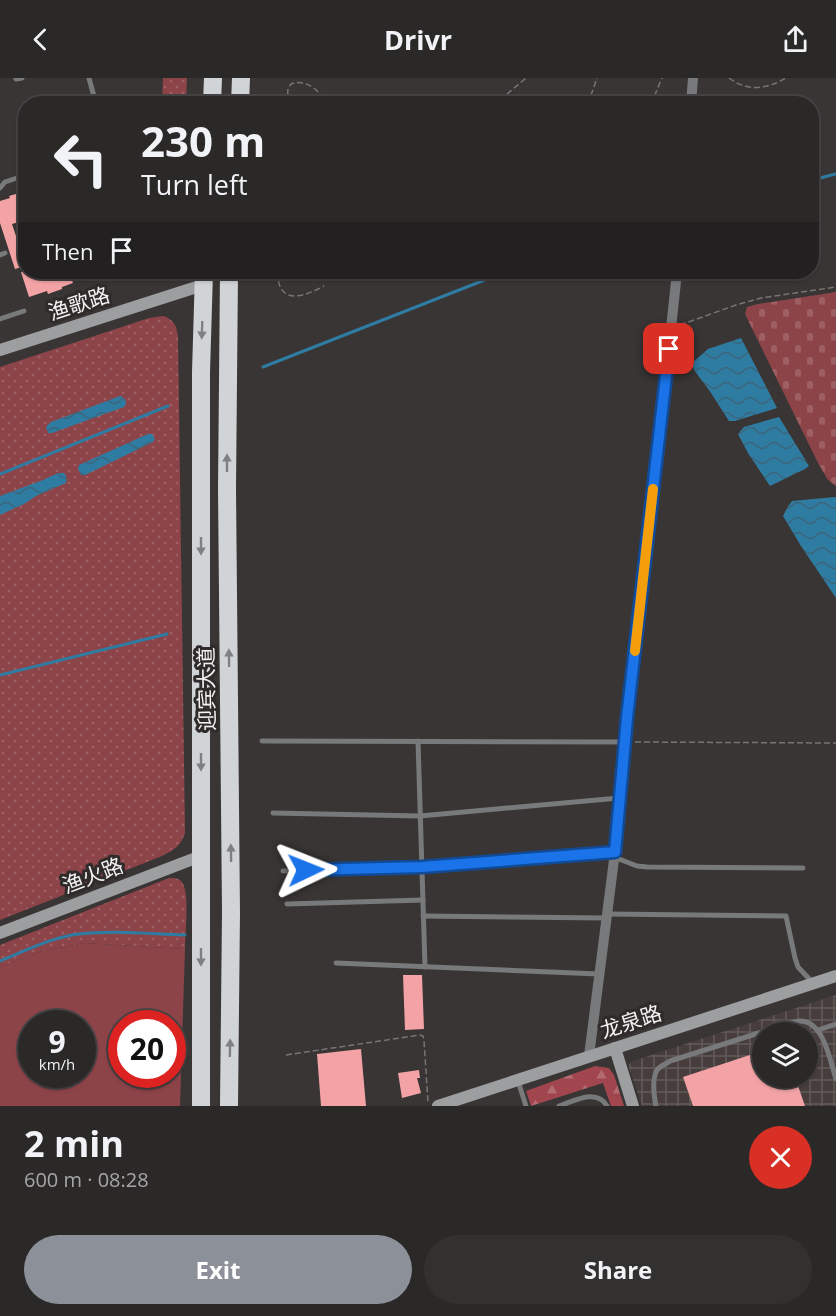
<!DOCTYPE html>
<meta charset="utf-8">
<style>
:root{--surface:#2b2828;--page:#333030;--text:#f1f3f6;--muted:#a6a6a8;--line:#474445;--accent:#8c9099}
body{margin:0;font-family:"Open Sans","Noto Sans SC",sans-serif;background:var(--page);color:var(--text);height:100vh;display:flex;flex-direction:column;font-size:22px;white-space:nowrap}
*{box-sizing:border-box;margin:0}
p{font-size:20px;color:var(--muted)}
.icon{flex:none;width:33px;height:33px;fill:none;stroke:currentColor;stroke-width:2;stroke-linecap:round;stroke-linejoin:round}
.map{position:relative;height:1028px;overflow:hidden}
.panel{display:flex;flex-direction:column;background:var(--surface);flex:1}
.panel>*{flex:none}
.hud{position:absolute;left:18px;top:18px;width:801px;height:183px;border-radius:24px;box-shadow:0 2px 4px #0004,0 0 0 2px var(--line);background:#2b2828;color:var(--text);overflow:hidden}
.fabs{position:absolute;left:752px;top:944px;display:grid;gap:12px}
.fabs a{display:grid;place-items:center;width:66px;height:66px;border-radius:50%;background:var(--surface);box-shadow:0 2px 4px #0004,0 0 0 2px var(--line);font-size:30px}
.speed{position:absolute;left:18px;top:932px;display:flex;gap:12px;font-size:30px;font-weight:700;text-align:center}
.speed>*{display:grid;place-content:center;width:78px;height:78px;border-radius:50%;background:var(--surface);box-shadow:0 2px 4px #0004,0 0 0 2px var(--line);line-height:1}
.speed small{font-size:15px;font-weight:400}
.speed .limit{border:9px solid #d22;background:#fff;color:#111}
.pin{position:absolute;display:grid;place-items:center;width:51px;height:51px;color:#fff;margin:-26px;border-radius:12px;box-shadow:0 3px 9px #0006}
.me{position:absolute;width:66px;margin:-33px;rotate:88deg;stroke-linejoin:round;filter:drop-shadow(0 0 4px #0008)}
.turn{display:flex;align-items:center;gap:21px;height:126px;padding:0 24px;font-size:27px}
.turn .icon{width:78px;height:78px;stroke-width:2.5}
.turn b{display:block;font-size:42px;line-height:51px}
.then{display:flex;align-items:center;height:57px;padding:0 24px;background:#0003;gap:12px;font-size:22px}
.round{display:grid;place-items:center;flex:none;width:63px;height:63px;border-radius:32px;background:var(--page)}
.overview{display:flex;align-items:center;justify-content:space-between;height:102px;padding:0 24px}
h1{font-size:36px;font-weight:700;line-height:45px}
.primary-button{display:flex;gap:12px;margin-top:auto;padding:12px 24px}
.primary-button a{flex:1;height:69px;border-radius:36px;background:var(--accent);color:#fff;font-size:24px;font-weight:700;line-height:69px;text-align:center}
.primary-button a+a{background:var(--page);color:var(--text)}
header{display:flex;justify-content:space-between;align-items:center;height:78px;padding:0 24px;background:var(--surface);font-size:27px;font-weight:700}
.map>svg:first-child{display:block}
.industrial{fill:url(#industrial-grid);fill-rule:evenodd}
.grass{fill:url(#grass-dots)}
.forest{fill:url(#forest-firs)}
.cemetery{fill:url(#cemetery-stones)}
.garden{fill:#8d4449;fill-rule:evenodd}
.water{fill:url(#water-waves)}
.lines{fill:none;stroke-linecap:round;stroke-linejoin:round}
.stream{stroke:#2f7ca3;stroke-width:3}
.building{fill:#f3a3a5}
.path{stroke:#777474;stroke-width:1.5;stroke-dasharray:6 3;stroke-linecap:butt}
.lane{stroke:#77797a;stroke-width:5}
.street{stroke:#77797a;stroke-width:10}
.secondary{stroke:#9c9ea0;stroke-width:12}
.highway{stroke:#d1d4d7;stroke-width:18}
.oneway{fill:#808081}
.route-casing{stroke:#114b97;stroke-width:15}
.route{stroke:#1a73e8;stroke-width:10}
.slow{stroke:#f59e0b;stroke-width:10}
.labels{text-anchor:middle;stroke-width:6;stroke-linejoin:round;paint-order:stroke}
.street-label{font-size:21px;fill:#f3f1f1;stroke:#2f2b2b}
</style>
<header><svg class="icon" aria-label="back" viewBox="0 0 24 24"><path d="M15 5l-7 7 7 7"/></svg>Drivr<svg class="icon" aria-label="share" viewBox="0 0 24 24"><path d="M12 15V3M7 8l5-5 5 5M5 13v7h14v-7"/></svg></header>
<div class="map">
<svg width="836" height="1028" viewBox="0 0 836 1028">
<defs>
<pattern id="industrial-grid" width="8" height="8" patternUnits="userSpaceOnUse" patternTransform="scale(1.5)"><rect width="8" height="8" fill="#483d3d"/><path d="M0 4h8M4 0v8" fill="none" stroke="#635a5a"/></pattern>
<pattern id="grass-dots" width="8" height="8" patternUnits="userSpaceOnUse" patternTransform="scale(1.5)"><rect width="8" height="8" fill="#8d4449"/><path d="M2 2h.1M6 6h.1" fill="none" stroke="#9e5f64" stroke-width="1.8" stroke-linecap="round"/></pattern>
<pattern id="forest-firs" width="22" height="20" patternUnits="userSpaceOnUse" patternTransform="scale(1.5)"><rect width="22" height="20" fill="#a1464e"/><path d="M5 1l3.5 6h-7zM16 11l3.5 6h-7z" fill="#b36a71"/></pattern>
<pattern id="cemetery-stones" width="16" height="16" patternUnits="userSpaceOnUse" patternTransform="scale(1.5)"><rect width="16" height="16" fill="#8d4449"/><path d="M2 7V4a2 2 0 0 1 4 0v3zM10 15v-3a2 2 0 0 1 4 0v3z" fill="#9e5f64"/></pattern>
<pattern id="water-waves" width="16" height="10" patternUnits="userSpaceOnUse" patternTransform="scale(1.5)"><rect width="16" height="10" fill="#2f7ca3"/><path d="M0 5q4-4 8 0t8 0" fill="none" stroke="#3b657a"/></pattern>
</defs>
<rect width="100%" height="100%" fill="#393535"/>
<path class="industrial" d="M 836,917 L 836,1028 L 642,1028 L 629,989 L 629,986 L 633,983 ZM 762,954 L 807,954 L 807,999 L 762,999 Z"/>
<g class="grass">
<polygon points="163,0 187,0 186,25 162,25"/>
<path d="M 163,238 C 174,241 177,249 178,259 L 185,755 C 180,769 175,771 162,778 L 0,842 L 0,289 L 149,240 Z"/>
<path d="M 169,800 C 174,800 179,800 182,804 C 190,815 185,856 185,871 L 84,865 L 39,874 L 0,889 L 0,867 Z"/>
</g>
<polygon class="forest" points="595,988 609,990 614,997 624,1028 611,1028 603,1005 531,1028 526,1013"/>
<polygon class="cemetery" points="836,214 836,408 828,402 818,385 745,236 747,229 758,226"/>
<path class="garden" d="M 84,865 L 185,871 L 180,1028 L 0,1028 L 0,889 L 39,874 ZM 32,945 L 82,945 L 82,996 L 32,996 ZM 122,945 L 172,945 L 172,996 L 122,996 Z"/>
<g class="water">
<polygon points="741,260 777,330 735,343 729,343 709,312 694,292 692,285 708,271"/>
<path d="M 120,318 C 124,319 126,322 126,326 L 124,329 L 52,355 L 48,355 L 46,349 L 51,344 Z"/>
<polygon points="779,339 809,388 805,391 770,408 748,375 738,356 744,349"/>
<polygon points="148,356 152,356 155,361 153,364 85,397 81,397 78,391 79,387"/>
<path d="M 58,395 L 64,395 C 67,398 67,401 66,405 L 36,418 L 24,426 L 0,437 L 0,418 L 43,402 Z"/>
<polygon points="835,419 836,420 836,520 801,468 783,438 787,430 792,423"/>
</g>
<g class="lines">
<g class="stream">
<polyline points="812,102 836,96"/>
<polyline points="263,289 505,194"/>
<polyline points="0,396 168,328"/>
<polyline points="0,597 167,556"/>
<path d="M 0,883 C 25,873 52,859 79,856 C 114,852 150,856 185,857"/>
</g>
</g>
<g class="building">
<polygon points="26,113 26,142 12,146 21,173 17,174 22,189 15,191 0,145 0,123 10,120 9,118"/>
<polygon points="21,194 69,194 73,205 62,209 62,211 48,216 47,213 29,219"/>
<polygon points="403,897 422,897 424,951 405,952"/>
<polygon points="361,971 366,1028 321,1028 317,976"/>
<polygon points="762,973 762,999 795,999 805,1028 693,1028 683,999"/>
<polygon points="419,992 420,1000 417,1000 421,1015 402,1020 398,995"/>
</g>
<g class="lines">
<g class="path">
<path d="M 729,0 C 747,14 767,11 786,0"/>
<path d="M 287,26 L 288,11 L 291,6 C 307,0 319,13 328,26"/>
<polyline points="492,26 506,17 526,0"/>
<polyline points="588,26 597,0"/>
<polyline points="651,26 662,0"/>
<path d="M 278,194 C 277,228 304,219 324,208"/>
<polyline points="680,247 736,227 761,220 836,209"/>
<polyline points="635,664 836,665"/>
<polyline points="286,977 420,957 423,958 424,963 428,1024"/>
</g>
<g class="lane">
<polyline points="89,0 96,26"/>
<polyline points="16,1 22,0"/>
<polyline points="0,110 5,104 26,97"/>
<polyline points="0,177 5,175"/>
<polyline points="0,241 24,233"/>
<polyline points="262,663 625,664"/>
<polyline points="418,663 425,889"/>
<polyline points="273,735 420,738 619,720"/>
<polyline points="614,779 637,788 647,789 803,790"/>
<polyline points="283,793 422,789 615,774"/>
<polyline points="287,826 423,822"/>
<polyline points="607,836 786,838 795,880 798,889 813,905"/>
<polyline points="423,838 607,840"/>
<polyline points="336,885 599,896"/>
<polyline points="818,952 836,946"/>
<path d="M 763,954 C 774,950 788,944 800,943 C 824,943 830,983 836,1001"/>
<polyline points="518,1003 526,1028"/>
<path d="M 559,1028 C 574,1023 597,1010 607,1028"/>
<path d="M 656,1028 C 654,1018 652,1001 657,992 C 660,988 666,986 670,983 L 762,954"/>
</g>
<g class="street">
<polyline points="691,26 693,0"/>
<polyline points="589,978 615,774 627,640 662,335 677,194"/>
</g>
<g class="secondary">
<polyline points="0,272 203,207"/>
<polyline points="0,855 201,778"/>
<polyline points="615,970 633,1028"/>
<polyline points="438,1028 836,898"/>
</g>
<g class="highway">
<polyline points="212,26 213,0"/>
<polyline points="240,26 241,0"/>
<polyline points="229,194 227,411 231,834 229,1028"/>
<polyline points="201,1028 201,294 204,194"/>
</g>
</g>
<defs><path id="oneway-solid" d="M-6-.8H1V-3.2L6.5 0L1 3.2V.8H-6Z" transform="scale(1.5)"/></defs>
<g class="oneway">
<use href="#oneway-solid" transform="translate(202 252) rotate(92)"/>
<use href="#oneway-solid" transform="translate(227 385) rotate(-90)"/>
<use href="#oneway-solid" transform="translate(201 468) rotate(90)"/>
<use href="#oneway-solid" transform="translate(229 580) rotate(-91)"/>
<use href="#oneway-solid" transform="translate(201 684) rotate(90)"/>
<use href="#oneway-solid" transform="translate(231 775) rotate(-91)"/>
<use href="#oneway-solid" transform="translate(201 879) rotate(90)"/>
<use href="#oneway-solid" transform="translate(230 970) rotate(-89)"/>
</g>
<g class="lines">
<defs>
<polyline id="route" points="306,792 422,789 615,774 627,640 669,271"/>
</defs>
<use href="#route" class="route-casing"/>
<use href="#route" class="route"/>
<polyline class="slow" points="635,573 653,411"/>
</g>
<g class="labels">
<g class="street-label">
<text transform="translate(79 226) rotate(-18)" y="7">渔歌路</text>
<text transform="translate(207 611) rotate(-91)" y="7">迎宾大道</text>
<text transform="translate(93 798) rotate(-21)" y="7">渔火路</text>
<text transform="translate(631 944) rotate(-18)" y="7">龙泉路</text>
</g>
</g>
</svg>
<div class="fabs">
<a><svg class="icon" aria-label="layers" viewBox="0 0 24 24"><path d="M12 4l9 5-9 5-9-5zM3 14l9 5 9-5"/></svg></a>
</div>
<div class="speed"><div>9<small>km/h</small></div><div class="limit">20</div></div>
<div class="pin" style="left:669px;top:271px;background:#d93025"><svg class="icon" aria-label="arrive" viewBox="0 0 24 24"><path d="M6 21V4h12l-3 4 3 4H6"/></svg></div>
<svg class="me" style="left:306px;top:792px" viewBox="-20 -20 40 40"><path d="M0-17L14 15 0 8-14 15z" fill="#1a73e8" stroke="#fff" stroke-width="4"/></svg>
<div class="hud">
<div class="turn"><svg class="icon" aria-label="left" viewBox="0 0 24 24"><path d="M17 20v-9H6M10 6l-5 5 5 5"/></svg><div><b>230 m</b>Turn left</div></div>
<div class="then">Then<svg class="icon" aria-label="arrive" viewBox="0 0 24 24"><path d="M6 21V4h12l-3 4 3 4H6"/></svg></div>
</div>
</div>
<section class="panel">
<div class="overview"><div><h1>2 min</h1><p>600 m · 08:28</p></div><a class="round" style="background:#d93025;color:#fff"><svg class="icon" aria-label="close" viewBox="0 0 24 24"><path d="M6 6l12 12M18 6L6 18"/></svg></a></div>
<div class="primary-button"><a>Exit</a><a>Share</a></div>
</section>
